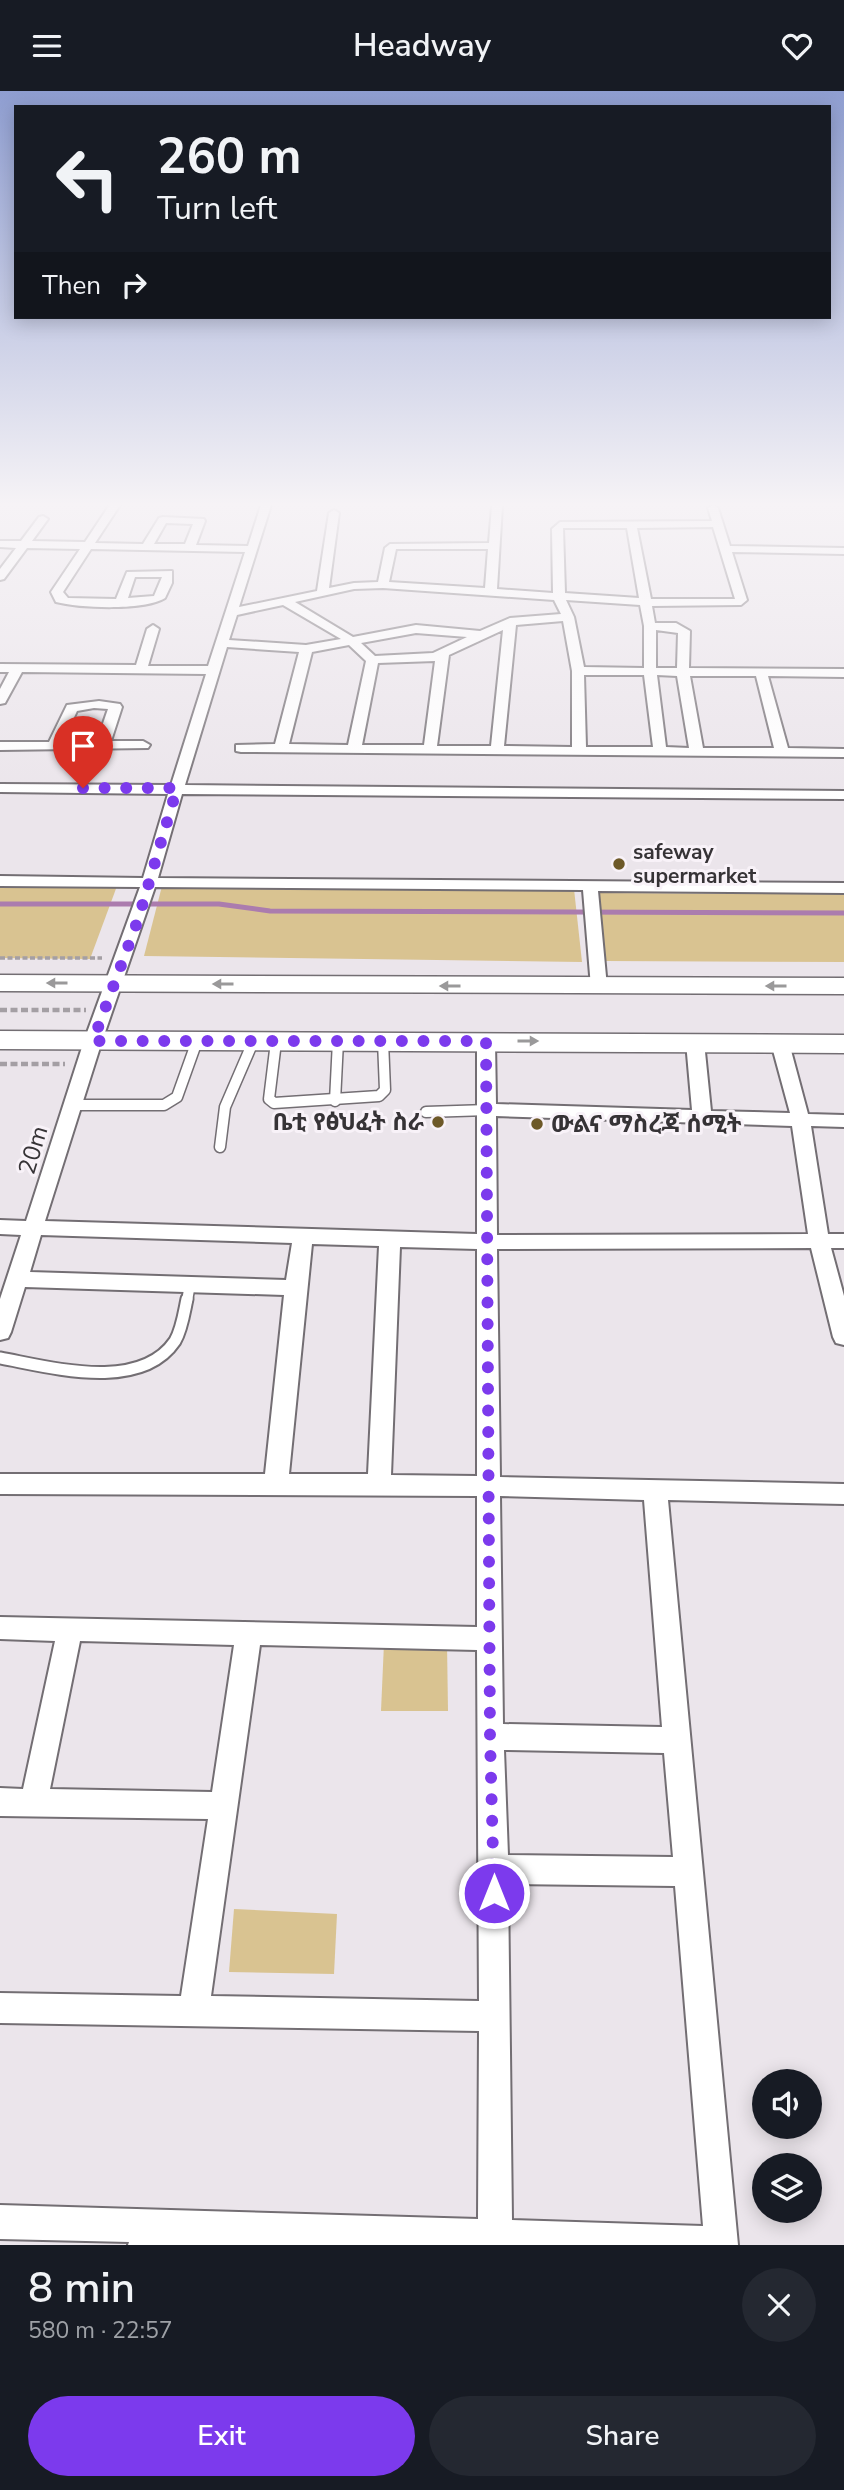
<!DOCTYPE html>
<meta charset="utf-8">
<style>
:root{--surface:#171b24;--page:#242831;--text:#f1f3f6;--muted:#9ea1a6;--accent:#7c3aed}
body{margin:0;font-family:"Nunito Sans","Noto Sans Ethiopic",sans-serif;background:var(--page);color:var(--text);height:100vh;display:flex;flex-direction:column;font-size:26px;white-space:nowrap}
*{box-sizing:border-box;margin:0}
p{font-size:23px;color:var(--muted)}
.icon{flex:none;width:38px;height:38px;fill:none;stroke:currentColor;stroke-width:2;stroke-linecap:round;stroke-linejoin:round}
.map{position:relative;height:2154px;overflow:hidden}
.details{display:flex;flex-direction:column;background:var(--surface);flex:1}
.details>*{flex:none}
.guide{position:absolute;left:14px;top:14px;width:817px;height:214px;border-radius:0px;box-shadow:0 4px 18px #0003;background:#171b24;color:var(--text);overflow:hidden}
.fabs{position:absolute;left:752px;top:1978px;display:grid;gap:14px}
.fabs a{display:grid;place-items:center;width:70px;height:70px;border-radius:50%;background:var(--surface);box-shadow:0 4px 18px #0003;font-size:35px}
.pin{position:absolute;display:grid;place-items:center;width:60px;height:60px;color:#fff;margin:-72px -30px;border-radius:50% 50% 50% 0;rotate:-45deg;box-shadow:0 0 7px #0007}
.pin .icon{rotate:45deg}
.me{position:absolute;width:77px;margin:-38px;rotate:0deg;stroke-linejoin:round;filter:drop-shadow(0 0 5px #0008)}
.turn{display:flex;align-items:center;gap:24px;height:147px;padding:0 28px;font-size:32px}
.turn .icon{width:91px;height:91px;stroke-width:2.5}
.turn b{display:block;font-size:49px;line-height:60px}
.then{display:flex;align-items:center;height:66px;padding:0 28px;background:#0003;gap:14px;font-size:26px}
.round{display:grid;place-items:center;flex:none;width:74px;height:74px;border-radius:37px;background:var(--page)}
.overview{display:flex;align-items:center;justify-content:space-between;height:119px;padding:0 28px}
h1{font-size:42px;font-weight:600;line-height:52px}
.button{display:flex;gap:14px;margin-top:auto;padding:14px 28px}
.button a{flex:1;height:80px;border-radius:42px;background:var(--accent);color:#fff;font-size:28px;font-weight:600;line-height:80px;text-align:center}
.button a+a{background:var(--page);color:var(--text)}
header{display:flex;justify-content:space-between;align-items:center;height:91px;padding:0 28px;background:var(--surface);font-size:32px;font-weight:600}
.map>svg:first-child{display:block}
.green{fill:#d9c391}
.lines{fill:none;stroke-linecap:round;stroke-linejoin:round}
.stream{stroke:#ab7cae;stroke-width:5}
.service-far1-casing{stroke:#736e73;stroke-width:13}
.service-casing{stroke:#736e73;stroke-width:15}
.minor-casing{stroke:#736e73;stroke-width:4}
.primary-casing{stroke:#736e73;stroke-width:3}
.path-far1{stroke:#a49fa4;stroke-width:3.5;stroke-dasharray:5 2.5;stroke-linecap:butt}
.path{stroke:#a49fa4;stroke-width:4.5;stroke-dasharray:7 3.5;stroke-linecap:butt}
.service-far1{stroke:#fff;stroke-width:10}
.service{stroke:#fff;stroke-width:11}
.minor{fill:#fff;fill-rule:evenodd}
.primary{fill:#fff;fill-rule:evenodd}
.oneway{fill:#9a999a}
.route{stroke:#7c3aed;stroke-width:12;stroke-dasharray:0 21.6}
.poi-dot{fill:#6d5928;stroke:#f8f2f8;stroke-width:2.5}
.labels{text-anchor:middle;stroke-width:6;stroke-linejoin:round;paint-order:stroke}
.far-poi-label{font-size:21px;font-weight:bold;fill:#363336;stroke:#f8f2f8;text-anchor:start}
.poi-label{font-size:24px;font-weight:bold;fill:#363336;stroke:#f8f2f8;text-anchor:end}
.street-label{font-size:24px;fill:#363336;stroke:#f8f2f8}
</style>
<header><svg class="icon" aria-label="menu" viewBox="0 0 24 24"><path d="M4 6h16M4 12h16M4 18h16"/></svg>Headway<svg class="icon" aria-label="heart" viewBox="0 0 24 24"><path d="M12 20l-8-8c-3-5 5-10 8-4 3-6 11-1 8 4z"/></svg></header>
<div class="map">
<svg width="844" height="2154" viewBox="0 0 844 2154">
<rect width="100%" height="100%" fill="#ebe5eb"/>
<g class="green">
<polygon points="117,795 90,868 0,867 0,796"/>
<polygon points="162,795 574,798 582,871 144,865"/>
<polygon points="597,802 844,803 844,871 604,870"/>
<polygon points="384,1552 447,1552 448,1620 381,1620"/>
<polygon points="234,1818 337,1823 334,1883 229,1881"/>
</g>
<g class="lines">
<polyline class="stream" points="0,813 219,813 270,820 844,822"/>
<defs>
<g id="service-far1">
<polyline points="276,951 269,1008 274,1012 379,1005 385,999 383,950"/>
<polyline points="335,1010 338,950"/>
<polyline points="72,1014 164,1014 177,1006 197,950"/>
<polyline points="426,1021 488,1019"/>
<polyline points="220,1056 225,1016 253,951"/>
<polyline points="187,1210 190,1193"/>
</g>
<path id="service" d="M 0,1267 C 50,1276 140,1302 175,1250 C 182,1238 184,1222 187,1208"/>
<g id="minor">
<path d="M 117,411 L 120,414 L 95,452 L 143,453 L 159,427 L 163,426 L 204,428 L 205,430 L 196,454 L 248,455 L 262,411 L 272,411 L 239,516 L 317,500 L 329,422 L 334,419 L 339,422 L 329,497 L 354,492 L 378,491 L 385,457 L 390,453 L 489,452 L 492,415 L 497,412 L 502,415 L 497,498 L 553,502 L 552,438 L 560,431 L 712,430 L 708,417 L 713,414 L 718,417 L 730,455 L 844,457 L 844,463 L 732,461 L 747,509 L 741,514 L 652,515 L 655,532 L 676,532 L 690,540 L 689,577 L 844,578 L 844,586 L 768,585 L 788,657 L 844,658 L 844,666 L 241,661 L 236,660 L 236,654 L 275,653 L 299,561 L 227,556 L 185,694 L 844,700 L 844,708 L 182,703 L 158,787 L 844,792 L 844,802 L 598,800 L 607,896 L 599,901 L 591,896 L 583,799 L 155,796 L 102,950 L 45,1130 L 477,1143 L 477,950 L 486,945 L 495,950 L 496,1013 L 692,1019 L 686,951 L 695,946 L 704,951 L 711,1020 L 790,1022 L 771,952 L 780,947 L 789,952 L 808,1023 L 844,1024 L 844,1036 L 811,1035 L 828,1143 L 844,1143 L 844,1157 L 831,1157 L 844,1205 L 844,1254 L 836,1252 L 833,1246 L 811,1157 L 497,1158 L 500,1386 L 844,1393 L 844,1413 L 668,1409 L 738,2154 L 128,2154 L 129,2151 L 0,2148 L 0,2114 L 478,2128 L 479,1940 L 0,1932 L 0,1902 L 181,1905 L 208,1728 L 0,1725 L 0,1697 L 23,1698 L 55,1550 L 0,1548 L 0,1526 L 477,1536 L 477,1405 L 0,1403 L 0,1383 L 265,1383 L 284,1204 L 25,1196 L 11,1241 L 8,1247 L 0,1249 L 0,1208 L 21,1144 L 0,1143 L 0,1129 L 26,1130 L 84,950 L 140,796 L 0,795 L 0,785 L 143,787 L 168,703 L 0,701 L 0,693 L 171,694 L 206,583 L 22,581 L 5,612 L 0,613 L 0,598 L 9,581 L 0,581 L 0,573 L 136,574 L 147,538 L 153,534 L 159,538 L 148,575 L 208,575 L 245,461 L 91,458 L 63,501 L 68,507 L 116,508 L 127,481 L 172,480 L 172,492 L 165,507 C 144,520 80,517 56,511 L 51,501 L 80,458 L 27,457 L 4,488 L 0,489 L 0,478 L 16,457 L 0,456 L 0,450 L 21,450 L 39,426 L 43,425 L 48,428 L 32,450 L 85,451 L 111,412 ZM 166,432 L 193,433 L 185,453 L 154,453 ZM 713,436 L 735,508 L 651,508 L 637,437 ZM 627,437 L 639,507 L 565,502 L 563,437 ZM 396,458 L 488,458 L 485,497 L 389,491 ZM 135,486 L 162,486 L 154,505 L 128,507 ZM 383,497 L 554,509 L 561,523 L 510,527 L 480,540 L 416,534 L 353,546 L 295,511 L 354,498 ZM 566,509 L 640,514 L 644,535 L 644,577 L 584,576 L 574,526 ZM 283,514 L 341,548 L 306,554 L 229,549 L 237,524 ZM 563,530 L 572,580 L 572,656 L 504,655 L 516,534 ZM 503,539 L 491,655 L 437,655 L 449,564 ZM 656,539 L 678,542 L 677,577 L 656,577 ZM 416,542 L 467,546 L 433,562 L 375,565 L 361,552 ZM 349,554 L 366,570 L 348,654 L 289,653 L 312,561 ZM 435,570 L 424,654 L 362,654 L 378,572 ZM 584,584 L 644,584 L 653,656 L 586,656 ZM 657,584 L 677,585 L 689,657 L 666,656 ZM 690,585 L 756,585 L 774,657 L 703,657 ZM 496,1025 L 792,1035 L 808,1143 L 497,1144 ZM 41,1144 L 292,1152 L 286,1189 L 30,1181 ZM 312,1153 L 379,1155 L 368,1383 L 289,1383 ZM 400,1156 L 477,1158 L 477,1385 L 391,1384 ZM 500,1405 L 644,1409 L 662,1636 L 503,1633 ZM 80,1550 L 234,1554 L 212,1701 L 50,1698 ZM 260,1554 L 477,1559 L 479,1910 L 211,1905 ZM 504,1659 L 664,1662 L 673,1766 L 508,1764 ZM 508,1793 L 675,1795 L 703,2135 L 512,2129 Z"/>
<path d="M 99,610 L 120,613 L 122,616 L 111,650 L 143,650 L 150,654 L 148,657 L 0,659 L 0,651 L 49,651 L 67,614 ZM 94,617 L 108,618 L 97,650 L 63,650 L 77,620 Z"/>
</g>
<g id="primary">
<polygon points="0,884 844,887 844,903 0,900"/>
<polygon points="0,940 844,944 844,962 0,958"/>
</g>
</defs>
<use href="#service-far1" class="service-far1-casing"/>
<use href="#service" class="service-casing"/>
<use href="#minor" class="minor-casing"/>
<use href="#primary" class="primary-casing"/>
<polyline class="path-far1" points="0,867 102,867"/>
<g class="path">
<polyline points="0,919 86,919"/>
<polyline points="0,973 65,973"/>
</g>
<use href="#service-far1" class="service-far1"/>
<use href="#service" class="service"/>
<use href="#minor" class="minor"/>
<use href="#primary" class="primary"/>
</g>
<defs><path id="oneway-solid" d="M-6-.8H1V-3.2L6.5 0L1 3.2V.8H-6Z" transform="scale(1.75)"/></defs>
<g class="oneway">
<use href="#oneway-solid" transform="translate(57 892) rotate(-180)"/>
<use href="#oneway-solid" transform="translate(223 893) rotate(-180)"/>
<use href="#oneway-solid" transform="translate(450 895) rotate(-180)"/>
<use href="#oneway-solid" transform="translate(776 895) rotate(180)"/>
<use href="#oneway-solid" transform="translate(528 950)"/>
</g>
<linearGradient id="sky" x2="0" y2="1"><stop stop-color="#8f9ed1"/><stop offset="0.58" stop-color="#f6f3f6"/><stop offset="1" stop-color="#f6f3f6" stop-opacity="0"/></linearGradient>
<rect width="844" height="713" fill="url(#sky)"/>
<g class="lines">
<polyline class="route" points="83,697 177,697 138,829 93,950 486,950 490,1646 494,1802"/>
</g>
<g class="poi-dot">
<circle cx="619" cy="773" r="7"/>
<circle cx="438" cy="1031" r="7"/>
<circle cx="537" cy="1033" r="7"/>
</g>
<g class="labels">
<g class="far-poi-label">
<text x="633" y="768">safeway<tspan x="633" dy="24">supermarket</tspan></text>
</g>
<g class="poi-label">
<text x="424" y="1039">ቤቲ የፅህፈት ስራ</text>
<text x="551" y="1041" text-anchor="start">ውልና ማስረጃ ሰሚት</text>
</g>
<g class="street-label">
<text transform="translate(33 1059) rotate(-73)" y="8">20m</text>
</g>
</g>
</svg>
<div class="fabs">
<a><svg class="icon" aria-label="sound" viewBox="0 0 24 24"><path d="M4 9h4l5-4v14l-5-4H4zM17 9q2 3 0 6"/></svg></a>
<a><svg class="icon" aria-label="layers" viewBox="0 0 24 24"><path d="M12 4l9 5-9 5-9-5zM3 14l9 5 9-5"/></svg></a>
</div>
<div class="pin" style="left:83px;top:697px;background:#d93025"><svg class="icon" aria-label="arrive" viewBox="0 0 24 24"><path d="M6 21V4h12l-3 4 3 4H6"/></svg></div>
<svg class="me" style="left:494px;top:1802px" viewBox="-20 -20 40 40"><circle r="17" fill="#7c3aed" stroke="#fff" stroke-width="3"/><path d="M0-11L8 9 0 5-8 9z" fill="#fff"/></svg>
<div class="guide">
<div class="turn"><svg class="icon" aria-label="left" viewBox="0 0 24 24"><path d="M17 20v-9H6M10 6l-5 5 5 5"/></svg><div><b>260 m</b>Turn left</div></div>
<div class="then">Then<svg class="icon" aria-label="right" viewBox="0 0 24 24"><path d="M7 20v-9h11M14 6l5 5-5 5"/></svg></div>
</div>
</div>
<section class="details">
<div class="overview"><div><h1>8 min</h1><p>580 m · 22:57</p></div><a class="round"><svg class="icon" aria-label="close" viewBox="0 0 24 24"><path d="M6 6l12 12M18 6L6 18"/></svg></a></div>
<div class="button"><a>Exit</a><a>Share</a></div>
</section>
